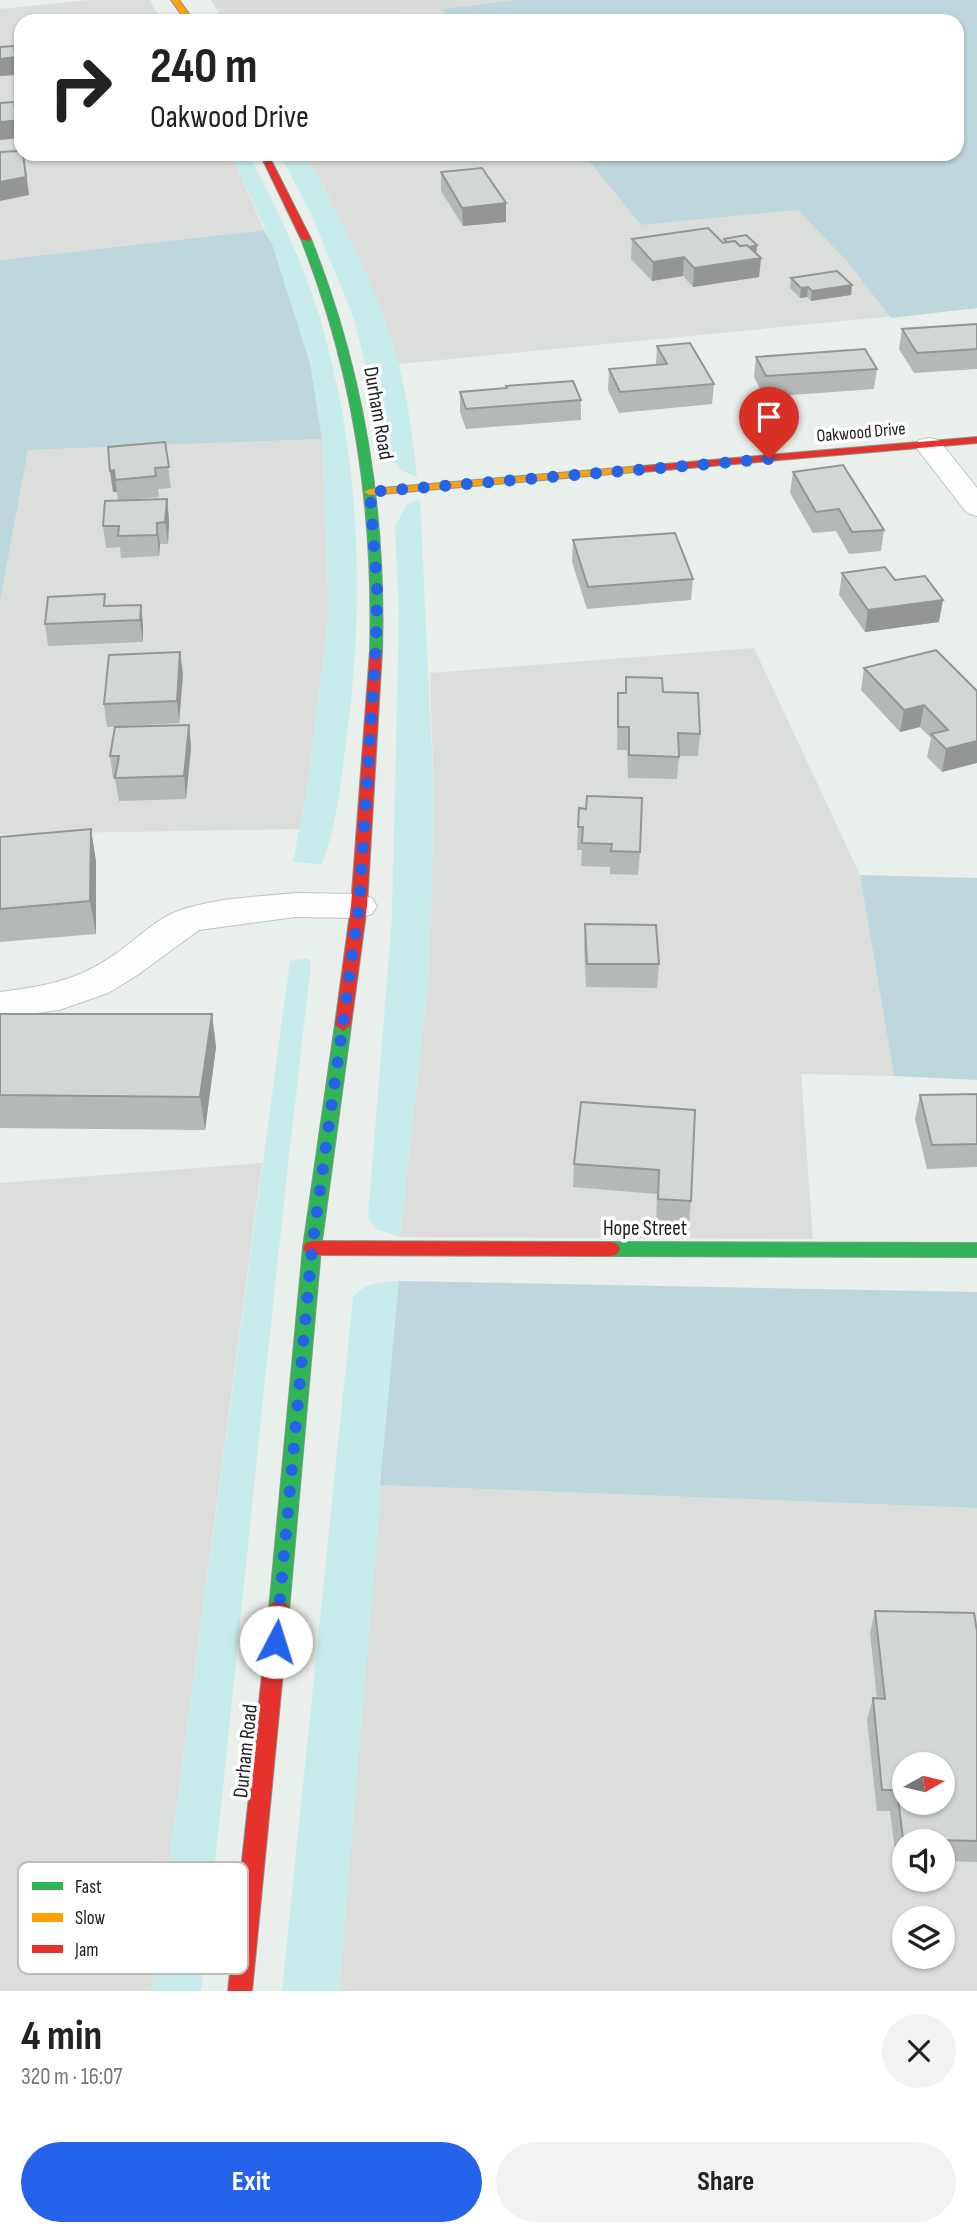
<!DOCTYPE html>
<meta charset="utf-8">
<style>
:root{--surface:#fff;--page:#f2f2f2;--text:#222;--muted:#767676;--accent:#2563eb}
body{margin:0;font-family:"Sofia Sans Condensed",sans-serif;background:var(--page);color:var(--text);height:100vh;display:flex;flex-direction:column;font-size:26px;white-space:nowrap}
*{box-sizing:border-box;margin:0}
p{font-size:23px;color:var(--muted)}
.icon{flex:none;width:38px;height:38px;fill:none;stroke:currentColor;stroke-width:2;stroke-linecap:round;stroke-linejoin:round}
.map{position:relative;height:1991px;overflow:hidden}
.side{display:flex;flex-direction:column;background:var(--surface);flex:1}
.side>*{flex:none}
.hud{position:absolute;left:14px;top:14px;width:950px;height:147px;border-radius:21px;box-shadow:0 2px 5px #0004;background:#fff;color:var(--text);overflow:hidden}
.needle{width:46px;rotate:82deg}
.controls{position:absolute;left:892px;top:1752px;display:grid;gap:14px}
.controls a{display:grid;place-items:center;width:63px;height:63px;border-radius:50%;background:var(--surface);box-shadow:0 2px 5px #0004;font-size:35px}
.pin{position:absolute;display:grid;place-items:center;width:60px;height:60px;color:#fff;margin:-72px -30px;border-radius:50% 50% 50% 0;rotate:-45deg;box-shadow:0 0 7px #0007}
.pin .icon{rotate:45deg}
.me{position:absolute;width:77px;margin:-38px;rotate:5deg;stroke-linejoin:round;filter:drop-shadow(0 0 5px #0008)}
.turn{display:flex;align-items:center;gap:24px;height:147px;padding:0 21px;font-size:32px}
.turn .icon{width:91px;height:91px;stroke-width:2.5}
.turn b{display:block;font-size:49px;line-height:60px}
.round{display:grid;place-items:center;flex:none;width:74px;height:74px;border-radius:37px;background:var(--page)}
.overview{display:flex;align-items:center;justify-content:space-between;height:119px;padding:0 21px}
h1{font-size:42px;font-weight:700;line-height:52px}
.primary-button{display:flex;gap:14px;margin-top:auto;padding:14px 21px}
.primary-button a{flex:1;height:80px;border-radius:42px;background:var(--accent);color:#fff;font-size:28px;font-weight:700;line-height:80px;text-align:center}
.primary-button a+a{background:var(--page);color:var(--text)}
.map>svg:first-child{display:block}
.residential{fill:#dbdedb;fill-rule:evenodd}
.religious{fill:#dadddb}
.grass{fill:#c8ebeb}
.forest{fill:#bed7dc}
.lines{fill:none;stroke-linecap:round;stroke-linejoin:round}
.street-casing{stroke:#c1c4c2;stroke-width:2}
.fast-casing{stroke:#809a8f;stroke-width:2}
.slow-casing{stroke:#809a8f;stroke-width:2}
.jam-casing{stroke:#809a8f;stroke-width:2}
.street{fill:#fcfdfc;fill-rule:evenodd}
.fast{fill:#30b455;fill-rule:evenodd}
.slow{fill:#ff9f0a;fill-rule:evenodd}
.jam{fill:#e5322d;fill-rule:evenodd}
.wall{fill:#b5b9b5}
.shaded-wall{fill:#949694}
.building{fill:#d3d7d3;stroke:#949694;stroke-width:2;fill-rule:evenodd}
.route{stroke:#2563eb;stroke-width:12;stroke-dasharray:0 21.6}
.labels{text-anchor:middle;stroke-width:7;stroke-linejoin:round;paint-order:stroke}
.far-street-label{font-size:18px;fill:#202020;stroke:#fff}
.street-label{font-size:21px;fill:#202020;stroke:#fff}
.key{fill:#fff;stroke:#bcbcbc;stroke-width:2}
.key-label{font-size:19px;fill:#202020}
</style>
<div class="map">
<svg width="977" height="1991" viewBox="0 0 977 1991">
<rect width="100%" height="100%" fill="#e9efea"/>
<g class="residential">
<polygon points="89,0 150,0 162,21 21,21 21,154 231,154 264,230 0,260 0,9"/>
<polygon points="440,9 453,21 341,21"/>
<polygon points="305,154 583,154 641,225 798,210 977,308 399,364 378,304 327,193"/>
<polygon points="322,439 329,614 308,784 300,829 0,834 0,602 28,450"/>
<polygon points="754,648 860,875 894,1076 801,1074 813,1239 400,1237 429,973 434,797 430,673"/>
<polygon points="262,1163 152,1991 0,1991 0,1183"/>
<path d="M 380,1485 L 977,1508 L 977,1991 L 339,1991 ZM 905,1764 L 943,1764 L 943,1802 L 905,1802 ZM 905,1841 L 943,1841 L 943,1880 L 905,1880 ZM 905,1918 L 943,1918 L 943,1956 L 905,1956 Z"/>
</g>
<polygon class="religious" points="211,0 516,0 341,21 224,21"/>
<g class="grass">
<path d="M 231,154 L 249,154 C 276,207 303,262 320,319 C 360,453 365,597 347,734 C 341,778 338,822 322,864 L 293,862 L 308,784 L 329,614 L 322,439 L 310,363 L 272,244 Z"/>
<path d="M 280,154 L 305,154 C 342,221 380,291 399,365 C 408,402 413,439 417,477 L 402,471 L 389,456 L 353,316 L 312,216 Z"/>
<polygon points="420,500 434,797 429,973 400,1237 376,1229 368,1218 392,917 399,613 395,526 408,503"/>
<path d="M 309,958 L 311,965 C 270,1307 239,1649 201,1991 L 152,1991 L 290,961 Z"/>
<path d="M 399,1281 L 339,1991 L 282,1991 L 353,1297 C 366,1282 380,1283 399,1281 Z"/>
</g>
<g class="forest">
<polygon points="516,0 977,0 977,308 891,318 847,261 798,210 641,225 583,154 957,154 957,21 453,21 440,9"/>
<polygon points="264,230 272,244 310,363 322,439 28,450 0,602 0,260"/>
<polygon points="860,875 977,878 977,1080 894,1076"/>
<polygon points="399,1281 977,1292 977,1508 380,1485"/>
</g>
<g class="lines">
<defs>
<g id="street">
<polygon points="929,438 939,440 977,488 977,516 967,513 915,446 919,440"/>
<path d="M 295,893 L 359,894 L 372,898 L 377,906 L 372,914 L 359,918 L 295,917 L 199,930 L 136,976 L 108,993 L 59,1010 L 0,1018 L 0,992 C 43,986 74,982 111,957 C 131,944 157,918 178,911 C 214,898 257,897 295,893 Z"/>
</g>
<g id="fast">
<path d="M 303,237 L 311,239 C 364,372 386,508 382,651 L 376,655 L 370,651 C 374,508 354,372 301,239 Z"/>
<polygon points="343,1019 351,1025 321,1248 289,1610 286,1617 279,1619 272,1617 269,1610 303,1248 335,1025"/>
<polygon points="611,1242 977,1243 977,1257 611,1256 605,1254 602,1249 605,1244"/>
</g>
<g id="slow">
<polygon points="171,0 179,0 194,21 186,21"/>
<polygon points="642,466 646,467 646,471 370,495 364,492 370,489"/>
</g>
<g id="jam">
<polygon points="260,154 268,154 311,239 309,241 301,239"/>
<polygon points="977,437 977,443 642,472 636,469 642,466"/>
<polygon points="376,647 382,651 367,906 351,1025 343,1031 335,1025 351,906 370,651"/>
<polygon points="312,1241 611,1242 617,1244 620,1249 617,1254 611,1256 312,1255 306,1253 303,1248 306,1243"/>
<polygon points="279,1601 286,1603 289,1610 252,1991 228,1991 269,1610 272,1603"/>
</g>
</defs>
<use href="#street" class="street-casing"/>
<use href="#fast" class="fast-casing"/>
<use href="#slow" class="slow-casing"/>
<use href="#jam" class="jam-casing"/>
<use href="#street" class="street"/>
<use href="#fast" class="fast"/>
<use href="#slow" class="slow"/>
<use href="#jam" class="jam"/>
</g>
<g class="wall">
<polygon points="441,172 506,222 463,226 441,191"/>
<polygon points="632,239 723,243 724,239 757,245 756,254 761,258 759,277 693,287 683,276 652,281 631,259"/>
<polygon points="791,278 852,285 851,295 811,301 807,297 800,298 790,288"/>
<polygon points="977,324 977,369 914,373 899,349 902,329"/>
<polygon points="657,346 714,384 712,404 619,413 608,390 609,369 656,365"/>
<polygon points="756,357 877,369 874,389 764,397 754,377"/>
<polygon points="506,386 581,400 581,420 466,429 460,412 460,392 506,388"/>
<polygon points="165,442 171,488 158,489 159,497 127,500 167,499 169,520 168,544 160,544 159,556 121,558 120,547 106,548 103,526 118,501 117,492 113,492 110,471"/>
<polygon points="793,472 884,530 881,551 849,554 836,531 813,533 790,493"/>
<polygon points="573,540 693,579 691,600 587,609 572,562"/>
<polygon points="842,573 895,580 939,622 865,632 839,595"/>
<polygon points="141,605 143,627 143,642 48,646 45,624 107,606"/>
<polygon points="864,668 977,691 942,772 927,757 931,738 920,727 900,732 861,690"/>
<polygon points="183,674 179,723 107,727 104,704"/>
<polygon points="626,677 663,692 700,734 698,756 679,756 677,779 628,778 627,750 617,750 618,693 625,693"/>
<polygon points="189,725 191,748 186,799 119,801 115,779 113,779 110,756"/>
<polygon points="579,808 640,852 638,875 610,874 610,867 581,866 582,850 577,850"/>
<polygon points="0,837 96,861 96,934 0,942"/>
<polygon points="585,924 659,964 657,988 586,987 584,947"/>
<polygon points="0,1014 212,1014 216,1047 205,1130 0,1128"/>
<polygon points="977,1094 977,1167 927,1169 915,1119 920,1095"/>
<polygon points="695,1110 691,1201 689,1225 656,1222 657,1194 573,1187 574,1164"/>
<polygon points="875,1611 977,1631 977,1862 943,1861 943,1841 905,1841 905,1860 896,1859 890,1811 877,1811 867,1720 873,1698 877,1699 870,1633"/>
</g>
<g class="shaded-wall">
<polygon points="14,46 18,75 0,76 0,59"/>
<polygon points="21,120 21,138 0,140 0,122"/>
<polygon points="26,172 29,195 0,201 0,182"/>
<polygon points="506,203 506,222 463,226 462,208"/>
<polygon points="757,245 756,255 734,249"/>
<polygon points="684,257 683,276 652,281 653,262"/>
<polygon points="761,258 759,277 693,287 694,268"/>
<polygon points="852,285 851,295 811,301 812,291"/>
<polygon points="808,287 807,297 800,298 801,288"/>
<polygon points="114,470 117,492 113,492 110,471"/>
<polygon points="167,499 169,520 168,544 165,522"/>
<polygon points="157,523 160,544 159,556 157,535"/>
<polygon points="943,600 939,622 865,632 868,610"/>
<polygon points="141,605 143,627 143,642 140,620"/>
<polygon points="180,652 183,674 179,723 177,701"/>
<polygon points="924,705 920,727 900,732 904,710"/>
<polygon points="189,725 191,748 186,799 184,776"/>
<polygon points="977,741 977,763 942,772 946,749"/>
<polygon points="91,829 96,861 96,934 90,901"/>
<polygon points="212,1014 216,1047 205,1130 200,1097"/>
</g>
<g class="building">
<polygon points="14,46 16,57 0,59 0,47"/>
<polygon points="14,102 16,114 20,113 21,120 0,122 0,103"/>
<polygon points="18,151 21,152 21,154 23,154 26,177 0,182 0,152"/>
<polygon points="482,168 506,203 462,208 441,172"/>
<polygon points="708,228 723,243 735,241 740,246 747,245 761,258 694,268 684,257 653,262 632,239"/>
<polygon points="746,235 757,245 749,247 747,245 740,246 735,241 727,242 724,239"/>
<polygon points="837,271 852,285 812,291 808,287 801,288 791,278"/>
<polygon points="977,324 977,349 917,353 902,329"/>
<polygon points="690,343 714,384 620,392 609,369 667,364 657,346"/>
<polygon points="865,349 877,369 766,376 756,357"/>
<polygon points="573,381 581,400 466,409 460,392 507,388 506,386"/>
<polygon points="165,442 169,467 155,468 156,476 115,480 114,470 110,471 108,447"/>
<polygon points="843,465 884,530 852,532 839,509 816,512 793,472"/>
<polygon points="167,499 165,522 157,523 157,535 118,536 119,526 103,526 105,501"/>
<polygon points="675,533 693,579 588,587 573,540"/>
<polygon points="885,567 895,580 925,576 943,600 868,610 842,573"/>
<polygon points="105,594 104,606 141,605 140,620 45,624 48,597"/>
<polygon points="936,650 977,691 977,741 946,749 931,734 948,730 924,705 904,710 864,668"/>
<polygon points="180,652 177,701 104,704 109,655"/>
<polygon points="626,677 662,678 663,692 698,693 700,734 678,733 679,757 629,755 629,727 618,727 618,693 626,693"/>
<polygon points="189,725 184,776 115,778 119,756 110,756 115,727"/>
<polygon points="587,796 642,798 640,852 611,851 612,844 582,843 583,827 578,827 579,808 586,809"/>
<polygon points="91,829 90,901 0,909 0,837"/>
<polygon points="585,924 656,925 659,964 587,964"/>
<polygon points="0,1014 212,1014 200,1097 0,1095"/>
<polygon points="977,1094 977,1144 932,1145 920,1095"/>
<polygon points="581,1102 695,1110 691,1201 658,1199 659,1170 574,1164"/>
<path d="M 875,1611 L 974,1613 L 977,1631 L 977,1841 L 903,1839 L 897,1790 L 882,1790 L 873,1698 L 885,1699 ZM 905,1764 L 943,1764 L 943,1802 L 905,1802 Z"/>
</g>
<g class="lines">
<polyline class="route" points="276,1642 312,1248 359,906 376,644 377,587 370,492 769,459"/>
</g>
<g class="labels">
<g class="far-street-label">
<text transform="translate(861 432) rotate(-5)" y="6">Oakwood Drive</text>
</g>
<g class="street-label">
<text transform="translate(379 413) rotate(80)" y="7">Durham Road</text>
<text x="645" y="1235">Hope Street</text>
<text transform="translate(245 1751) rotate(-84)" y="7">Durham Road</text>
</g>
</g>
<rect x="18" y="1862" width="230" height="112" rx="10" class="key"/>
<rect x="32" y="1882" width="31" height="8" fill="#30b455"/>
<rect x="32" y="1913" width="31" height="9" fill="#ff9f0a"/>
<rect x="32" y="1945" width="31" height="8" fill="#e5322d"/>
<g class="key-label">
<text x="75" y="1893">Fast</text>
<text x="75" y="1924">Slow</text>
<text x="75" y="1956">Jam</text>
</g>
</svg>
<div class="controls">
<a><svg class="needle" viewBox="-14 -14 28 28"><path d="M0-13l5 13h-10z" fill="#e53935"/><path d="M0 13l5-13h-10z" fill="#767676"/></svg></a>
<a><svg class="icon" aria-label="sound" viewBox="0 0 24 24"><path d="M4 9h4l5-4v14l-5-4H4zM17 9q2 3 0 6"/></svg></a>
<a><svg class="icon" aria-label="layers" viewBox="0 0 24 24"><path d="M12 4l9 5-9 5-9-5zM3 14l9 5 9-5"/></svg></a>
</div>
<div class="pin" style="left:769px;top:459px;background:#d93025"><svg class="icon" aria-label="arrive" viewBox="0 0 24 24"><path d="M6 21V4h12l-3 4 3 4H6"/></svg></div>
<svg class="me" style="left:276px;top:1642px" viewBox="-20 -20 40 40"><circle r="19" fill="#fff"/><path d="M0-13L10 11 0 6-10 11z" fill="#2563eb"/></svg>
<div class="hud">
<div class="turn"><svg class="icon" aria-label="right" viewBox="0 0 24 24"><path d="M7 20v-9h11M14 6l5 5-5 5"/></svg><div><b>240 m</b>Oakwood Drive</div></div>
</div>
</div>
<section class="side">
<div class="overview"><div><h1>4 min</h1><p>320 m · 16:07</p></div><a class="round"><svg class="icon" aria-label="close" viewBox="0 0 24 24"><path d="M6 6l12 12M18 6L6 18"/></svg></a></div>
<div class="primary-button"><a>Exit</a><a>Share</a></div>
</section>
